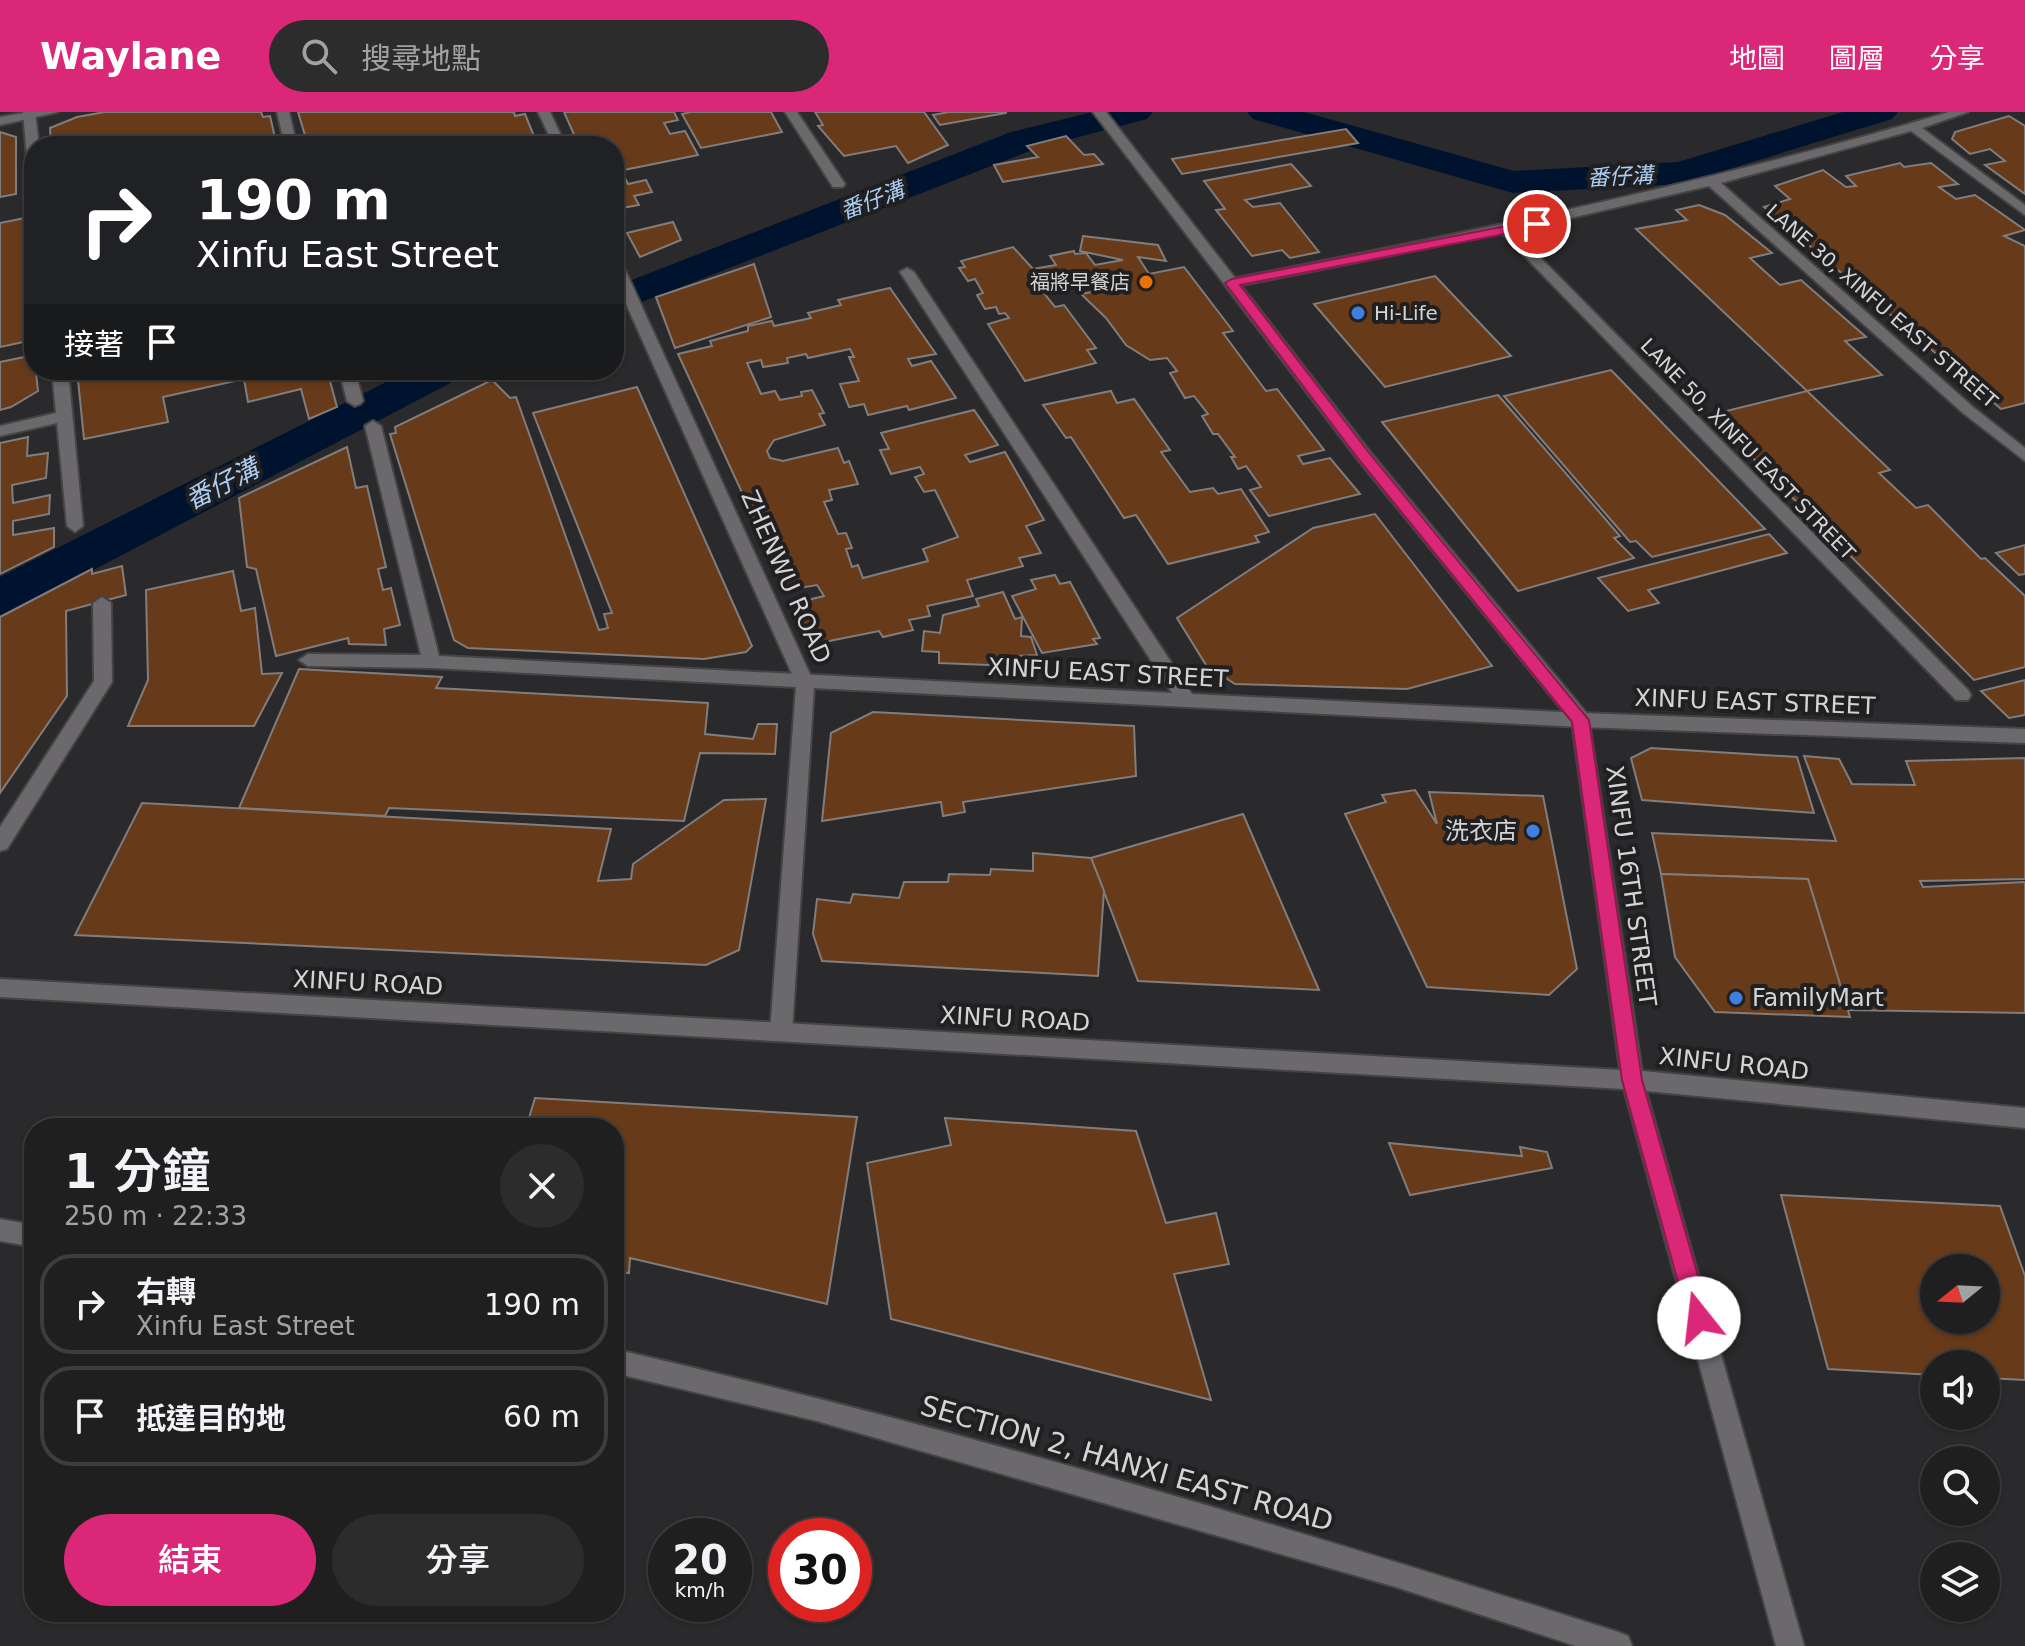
<!DOCTYPE html>
<html lang="zh-TW">
<meta charset="utf-8">
<style>
:root{--surface:#201f20;--page:#2d2c2d;--text:#f1f3f6;--muted:#a2a2a5;--line:#3d3d3e;--accent:#db2777}
body{margin:0;font-family:"DejaVu Sans","Noto Sans TC",sans-serif;background:var(--page);color:var(--text);height:100vh;display:flex;flex-direction:column;font-size:30px;white-space:nowrap}
*{box-sizing:border-box;margin:0}
p{font-size:26px;color:var(--muted)}
.icon{flex:none;width:44px;height:44px;fill:none;stroke:currentColor;stroke-width:2;stroke-linecap:round;stroke-linejoin:round}
.map{position:relative;flex:1;overflow:hidden}
.side{position:absolute;left:24px;top:1006px;width:600px;height:504px;display:flex;flex-direction:column;background:var(--surface);border-radius:32px;box-shadow:0 2px 6px #0004,0 0 0 2px var(--line)}
.side>*{flex:none}
.guide{position:absolute;left:24px;top:24px;width:600px;height:244px;border-radius:32px;box-shadow:0 2px 6px #0004,0 0 0 2px var(--line);background:#202124;color:#fff;overflow:hidden}
.needle{width:52px;rotate:252deg}
.fabs{position:absolute;left:1920px;top:1142px;display:grid;gap:16px}
.fabs a{display:grid;place-items:center;width:80px;height:80px;border-radius:50%;background:var(--surface);box-shadow:0 2px 6px #0004,0 0 0 2px var(--line);font-size:40px}
.speed{position:absolute;left:648px;top:1406px;display:flex;gap:16px;font-size:40px;font-weight:700;text-align:center}
.speed>*{display:grid;place-content:center;width:104px;height:104px;border-radius:50%;background:var(--surface);box-shadow:0 2px 6px #0004,0 0 0 2px var(--line);line-height:1}
.speed small{font-size:20px;font-weight:400}
.speed .limit{border:12px solid #d22;background:#fff;color:#111}
.pin{position:absolute;display:grid;place-items:center;width:68px;height:68px;color:#fff;margin:-34px;border:4px solid #fff;border-radius:50%;box-shadow:0 2px 8px #0007}
.me{position:absolute;width:88px;margin:-44px;rotate:344deg;stroke-linejoin:round;filter:drop-shadow(0 0 6px #0008)}
.turn{display:flex;align-items:center;gap:28px;height:168px;padding:0 40px;font-size:36px}
.turn .icon{width:104px;height:104px;stroke-width:2.5}
.turn b{display:block;font-size:56px;line-height:68px}
.then{display:flex;align-items:center;height:76px;padding:0 40px;background:#0003;gap:16px;font-size:30px}
.round{display:grid;place-items:center;flex:none;width:84px;height:84px;border-radius:42px;background:var(--page)}
.head{display:flex;align-items:center;justify-content:space-between;height:136px;padding:0 40px}
h1{font-size:48px;font-weight:600;line-height:60px}
.cta{display:flex;gap:16px;margin-top:auto;padding:16px 40px}
.cta a{flex:1;height:92px;border-radius:48px;background:var(--accent);color:#fff;font-size:32px;font-weight:600;line-height:92px;text-align:center}
.cta a+a{background:var(--page);color:var(--text)}
ul{padding:0;list-style:none}
li{display:flex;align-items:center;gap:24px;height:100px;margin:0 16px 12px;padding:0 24px;border:4px solid var(--line);border-radius:32px}
li div{flex:1}
li b{display:block;font-size:30px}
li em{font-style:normal}
header{display:flex;align-items:center;gap:48px;box-sizing:border-box;height:112px;padding:0 40px;background:var(--accent);color:#fff}
header strong{font-size:38px}
nav{display:flex;gap:44px;margin-inline-start:auto;font-size:28px}
.search{width:560px;height:72px;background:var(--page);display:flex;align-items:center;gap:20px;box-sizing:border-box;padding:0 28px;border-radius:44px;color:var(--muted);font-size:30px}
.map>svg:first-child{display:block}
.lines{fill:none;stroke-linecap:round;stroke-linejoin:round}
.canal{fill:#00132e;fill-rule:evenodd}
.building{fill:#673a19;stroke:#807d7c;stroke-width:2;fill-rule:evenodd}
.lane-casing{stroke:#454445;stroke-width:4}
.street-casing{stroke:#454445;stroke-width:4}
.lane{fill:#6b696c;fill-rule:evenodd}
.street{fill:#6b696c;fill-rule:evenodd}
.route{fill:#db2777;stroke:#8e194d;stroke-width:2}
.food-dot{fill:#e8710a;stroke:#201f21;stroke-width:3}
.shop-dot{fill:#3f7fe0;stroke:#201f21;stroke-width:3}
.labels{text-anchor:middle;stroke-width:8;stroke-linejoin:round;paint-order:stroke}
.far-poi-label{font-size:20px;fill:#d5d4d5;stroke:#201f21;text-anchor:end}
.far-street-label{font-size:20px;fill:#d5d4d5;stroke:#201f21}
.far-water-label{font-size:22px;font-style:italic;fill:#abcdf3;stroke:#201f21}
.street-label{font-size:24px;fill:#d5d4d5;stroke:#201f21}
.poi-label{font-size:24px;fill:#d5d4d5;stroke:#201f21;text-anchor:end}
.water-label{font-size:26px;font-style:italic;fill:#abcdf3;stroke:#201f21}
.near-street-label{font-size:28px;fill:#d5d4d5;stroke:#201f21}
</style>
<header>
<strong>Waylane</strong>
<div class="search"><svg class="icon" aria-label="search" viewBox="0 0 24 24"><circle cx="10" cy="10" r="6"/><path d="M15 15l6 6"/></svg>搜尋地點</div>
<nav><a>地圖</a><a>圖層</a><a>分享</a></nav>
</header>
<div class="map">
<svg width="2025" height="1534" viewBox="0 0 2025 1534">
<rect width="100%" height="100%" fill="#2a292b"/>
<g class="lines">
<g class="canal">
<polygon points="1093,0 1153,0 1147,7 1037,36 614,201 614,175 1011,20"/>
<polygon points="1247,0 1304,0 1514,59 1678,50 1843,0 1898,0 1892,7 1681,72 1513,81 1253,7"/>
<polygon points="410,258 464,258 458,267 17,498 0,503 0,465"/>
</g>
</g>
<g class="building">
<polygon points="105,0 261,0 263,5 270,4 277,34 51,34 50,16 77,5"/>
<polygon points="298,0 514,0 515,4 525,2 538,34 317,34 316,29 307,30"/>
<polygon points="564,0 674,0 678,8 664,11 670,22 685,19 698,43 614,60 614,34 579,34"/>
<polygon points="691,0 771,0 782,20 701,36 682,2"/>
<polygon points="815,0 924,0 948,33 908,51 896,34 844,44 818,14 823,13"/>
<polygon points="949,0 1006,0 1006,1 940,13 933,3"/>
<polygon points="2009,4 2025,14 2025,82 1985,53 2005,49 1990,37 1970,42 1952,27 1955,20"/>
<polygon points="1346,17 1358,31 1182,62 1172,47"/>
<polygon points="0,20 16,25 16,82 0,85"/>
<polygon points="1066,24 1084,43 1094,42 1103,52 1003,70 994,53 1038,45 1027,34"/>
<polygon points="1900,51 1904,55 1931,51 1958,72 1939,75 1956,87 1975,83 2025,118 2004,124 2025,134 2025,291 2001,297 1764,95 1790,87 1775,74 1823,58 1846,75 1856,74 1846,64"/>
<polygon points="1291,52 1311,74 1245,88 1253,95 1280,91 1319,140 1290,146 1282,138 1252,144 1216,98 1225,97 1204,69"/>
<polygon points="625,66 628,72 646,68 652,80 634,84 639,93 616,97 614,68"/>
<polygon points="1699,93 1725,103 1772,141 1750,146 1780,173 1801,168 1866,225 1845,229 1882,263 1807,279 1636,117 1687,108 1676,98"/>
<polygon points="25,106 33,228 0,235 0,111"/>
<polygon points="673,110 681,128 640,145 627,121"/>
<polygon points="1083,124 1158,133 1166,149 1138,145 1149,162 1184,155 1233,219 1223,221 1266,279 1277,277 1324,338 1298,344 1303,352 1330,346 1360,382 1269,404 1250,378 1261,375 1246,354 1238,357 1231,345 1235,345 1218,322 1213,322 1202,304 1208,302 1194,284 1185,286 1170,261 1177,259 1167,246 1150,248 1126,233 1106,206 1081,182 1092,180 1084,170 1073,171 1066,162 1039,167 1043,173 1038,174 1055,195 1064,193 1096,236 1087,238 1096,251 1025,269 988,212 1009,206 1005,201 999,202 996,195 985,197 977,183 983,181 975,167 968,169 959,156 965,155 961,149 1013,135 1033,157 1056,153 1050,144 1074,139 1075,142 1086,141 1095,153 1123,148 1080,139"/>
<polygon points="754,152 771,205 675,236 656,185"/>
<polygon points="1435,164 1511,244 1385,275 1314,192"/>
<polygon points="890,176 936,242 908,247 912,254 931,249 956,286 909,298 907,294 868,303 864,292 849,295 840,272 859,269 849,245 854,245 850,237 808,246 806,242 787,246 788,251 763,255 761,248 747,251 761,282 775,279 780,288 802,284 801,280 812,278 824,301 819,302 825,313 774,328 767,339 770,346 783,349 838,336 844,351 849,349 858,372 829,378 832,388 824,390 838,422 846,421 852,436 846,437 852,455 858,453 863,466 928,449 923,437 958,425 935,378 924,380 915,365 924,362 920,355 891,362 880,338 889,337 881,321 974,298 998,333 965,343 970,350 1005,340 1044,408 1026,414 1041,441 1019,446 1023,454 967,468 973,484 927,494 930,504 909,508 913,518 883,525 879,519 819,531 813,518 805,520 795,491 824,484 817,473 787,478 678,242 712,234 710,229 748,219 748,214 772,209 774,214 811,206 808,201 841,193 838,188"/>
<polygon points="34,243 38,279 11,295 0,298 0,250"/>
<polygon points="77,258 327,258 337,295 309,307 301,277 248,290 244,267 163,285 168,310 84,327"/>
<polygon points="1611,258 1765,417 1652,445 1636,429 1630,430 1504,284"/>
<polygon points="492,268 510,286 516,285 599,518 608,516 604,502 612,501 533,301 637,275 752,534 746,540 704,547 468,536 454,528 390,322 396,321 395,315"/>
<polygon points="1111,279 1117,291 1134,287 1170,338 1161,340 1190,380 1213,376 1218,382 1241,377 1269,420 1255,424 1259,430 1168,452 1136,403 1124,406 1071,325 1066,326 1043,293"/>
<polygon points="1807,279 1890,358 1879,361 1916,396 1928,393 1981,447 1985,446 2025,484 2025,555 1974,568 1710,303"/>
<polygon points="1498,283 1620,424 1614,426 1634,446 1518,479 1382,310"/>
<polygon points="28,325 27,344 48,341 46,366 12,373 13,391 50,383 49,402 13,409 13,423 54,416 54,435 0,462 0,331"/>
<polygon points="347,335 356,376 367,374 386,455 378,457 383,478 391,476 400,513 384,517 386,533 349,532 348,526 276,544 256,457 247,455 239,386"/>
<polygon points="1375,402 1492,554 1407,577 1235,572 1206,553 1177,506 1313,416"/>
<polygon points="1769,422 1787,441 1648,478 1659,491 1628,499 1598,466"/>
<polygon points="2025,433 2025,462 2019,463 1996,441"/>
<polygon points="122,454 126,483 66,499 67,584 0,681 0,505 92,457 92,462"/>
<polygon points="233,459 241,499 255,496 262,562 282,561 254,614 128,614 148,568 146,478"/>
<polygon points="1055,463 1060,472 1070,470 1100,526 1093,527 1097,532 1042,541 1012,484 1036,477 1031,468"/>
<polygon points="1003,480 1015,507 1022,505 1021,524 1031,525 1037,543 1016,544 1014,554 939,551 939,540 922,539 924,519 940,521 943,503 979,494 976,487"/>
<polygon points="299,557 442,565 436,576 708,591 705,622 753,627 758,612 777,612 775,642 700,641 684,709 389,696 385,704 239,696"/>
<polygon points="2025,568 2025,603 2009,606 1981,579"/>
<polygon points="873,600 1134,614 1136,664 963,690 965,700 943,704 941,690 822,709 831,621"/>
<polygon points="1651,636 1797,645 1814,701 1642,688 1631,646"/>
<polygon points="1804,644 1839,647 1852,672 1915,673 1906,649 2025,646 2025,767 1920,769 1923,775 2025,770 2025,901 1847,898 1808,767 1661,762 1652,721 1836,729"/>
<polygon points="1415,678 1437,712 1429,680 1543,684 1577,857 1549,883 1427,875 1345,702 1386,690 1382,683"/>
<polygon points="766,687 739,838 706,853 75,823 142,691 611,717 598,769 631,767 633,752 724,688"/>
<polygon points="1243,702 1319,878 1138,869 1091,746"/>
<polygon points="1033,741 1091,746 1104,779 1098,864 822,849 813,822 817,787 850,791 853,782 899,786 904,770 948,770 949,762 990,763 991,757 1033,759"/>
<polygon points="1661,762 1808,767 1850,905 1715,900 1675,845"/>
<polygon points="535,986 857,1005 827,1192 630,1146 629,1161 614,1159 614,1016 526,1016"/>
<polygon points="945,1006 1136,1019 1166,1111 1216,1101 1229,1152 1174,1162 1211,1288 891,1207 867,1051 951,1033"/>
<polygon points="1389,1031 1522,1044 1520,1035 1547,1040 1552,1056 1410,1083"/>
<path d="M 1781,1083 L 2000,1094 L 2025,1164 L 2025,1268 L 1986,1266 L 1986,1252 L 1934,1252 L 1934,1263 L 1828,1257 ZM 1934,1156 L 1986,1156 L 1986,1208 L 1934,1208 Z"/>
</g>
<g class="lines">
<defs>
<g id="lane">
<polygon points="23,0 35,0 39,34 34,34 34,50 27,46"/>
<polygon points="277,0 289,0 297,34 285,34"/>
<polygon points="785,0 797,0 845,72 843,75 833,75"/>
<path d="M 1949,0 L 1968,0 L 1922,16 L 2025,93 L 2025,103 L 1911,19 L 1721,71 L 1973,295 L 2025,336 L 2025,349 L 1963,301 L 1709,74 L 1514,119 L 1968,578 L 1971,583 L 1968,588 L 1956,588 L 1502,121 L 1232,175 L 1225,171 L 1232,167 C 1473,120 1713,70 1949,0 Z"/>
<polygon points="907,156 914,160 1192,582 1581,601 2025,617 2025,631 1581,615 814,576 792,920 789,927 781,929 773,927 770,920 796,575 432,556 308,554 299,548 308,542 421,543 365,314 373,309 381,314 439,544 1172,581 900,160"/>
<polygon points="52,258 68,258 83,414 75,420 67,414 57,311 0,324 0,314 56,301"/>
<polygon points="339,258 355,258 363,289 360,292 355,294 347,289"/>
<polygon points="102,485 111,491 112,570 7,737 0,739 0,715 94,569 93,491"/>
</g>
<g id="street">
<polygon points="30,0 58,0 0,13 0,5"/>
<polygon points="538,0 550,0 566,34 554,34"/>
<polygon points="1093,0 1106,0 1371,341 1588,603 1642,959 2025,996 2025,1016 1646,979 1804,1534 1776,1534 1624,977 0,885 0,867 1620,958 1572,610 1359,349"/>
<polygon points="614,145 621,149 814,571 811,576 805,578 796,571 614,165"/>
<polygon points="0,1107 34,1113 34,1135 0,1129"/>
<path d="M 614,1237 C 953,1315 1287,1414 1618,1520 L 1628,1524 L 1632,1534 L 1576,1534 L 1396,1475 L 817,1309 L 614,1261 Z"/>
</g>
</defs>
<use href="#lane" class="lane-casing"/>
<use href="#street" class="street-casing"/>
<use href="#lane" class="lane"/>
<use href="#street" class="street"/>
</g>
<polygon class="route" points="1537,108 1541,109 1541,115 1240,173 1370,342 1589,608 1642,968 1710,1206 1707,1214 1699,1217 1691,1214 1688,1206 1622,968 1572,610 1360,349 1225,171 1232,167"/>
<circle class="food-dot" cx="1146" cy="170" r="8"/>
<g class="shop-dot">
<circle cx="1358" cy="201" r="8"/>
<circle cx="1533" cy="719" r="8"/>
<circle cx="1736" cy="886" r="8"/>
</g>
<g class="labels">
<g class="far-poi-label">
<text x="1130" y="177">福將早餐店</text>
<text x="1374" y="208" text-anchor="start">Hi-Life</text>
</g>
<g class="far-street-label">
<text transform="translate(1882 194) rotate(41)" y="7">LANE 30, XINFU EAST STREET</text>
<text transform="translate(1748 337) rotate(46)" y="7">LANE 50, XINFU EAST STREET</text>
</g>
<g class="far-water-label">
<text transform="translate(1620 64) rotate(-3)" y="8">番仔溝</text>
<text transform="translate(872 88) rotate(-21)" y="8">番仔溝</text>
</g>
<g class="street-label">
<text transform="translate(786 465) rotate(66)" y="8">ZHENWU ROAD</text>
<text transform="translate(1108 561) rotate(3)" y="8">XINFU EAST STREET</text>
<text transform="translate(1755 590) rotate(2)" y="8">XINFU EAST STREET</text>
<text transform="translate(1631 774) rotate(82)" y="8">XINFU 16TH STREET</text>
<text transform="translate(368 871) rotate(3)" y="8">XINFU ROAD</text>
<text transform="translate(1015 907) rotate(3)" y="8">XINFU ROAD</text>
<text transform="translate(1734 952) rotate(6)" y="8">XINFU ROAD</text>
</g>
<g class="poi-label">
<text x="1517" y="727">洗衣店</text>
<text x="1752" y="894" text-anchor="start">FamilyMart</text>
</g>
<g class="water-label">
<text transform="translate(222 372) rotate(-27)" y="9">番仔溝</text>
</g>
<g class="near-street-label">
<text transform="translate(1127 1351) rotate(16)" y="10">SECTION 2, HANXI EAST ROAD</text>
</g>
</g>
</svg>
<div class="fabs">
<a><svg class="needle" viewBox="-14 -14 28 28"><path d="M0-13l5 13h-10z" fill="#e53935"/><path d="M0 13l5-13h-10z" fill="#a2a2a5"/></svg></a>
<a><svg class="icon" aria-label="sound" viewBox="0 0 24 24"><path d="M4 9h4l5-4v14l-5-4H4zM17 9q2 3 0 6"/></svg></a>
<a><svg class="icon" aria-label="search" viewBox="0 0 24 24"><circle cx="10" cy="10" r="6"/><path d="M15 15l6 6"/></svg></a>
<a><svg class="icon" aria-label="layers" viewBox="0 0 24 24"><path d="M12 4l9 5-9 5-9-5zM3 14l9 5 9-5"/></svg></a>
</div>
<div class="speed"><div>20<small>km/h</small></div><div class="limit">30</div></div>
<div class="pin" style="left:1537px;top:112px;background:#d93025"><svg class="icon" aria-label="arrive" viewBox="0 0 24 24"><path d="M6 21V4h12l-3 4 3 4H6"/></svg></div>
<svg class="me" style="left:1699px;top:1206px" viewBox="-20 -20 40 40"><circle r="19" fill="#fff"/><path d="M0-13L10 11 0 6-10 11z" fill="#db2777"/></svg>
<div class="guide">
<div class="turn"><svg class="icon" aria-label="right" viewBox="0 0 24 24"><path d="M7 20v-9h11M14 6l5 5-5 5"/></svg><div><b>190 m</b>Xinfu East Street</div></div>
<div class="then">接著<svg class="icon" aria-label="arrive" viewBox="0 0 24 24"><path d="M6 21V4h12l-3 4 3 4H6"/></svg></div>
</div>
<section class="side">
<div class="head"><div><h1>1 分鐘</h1><p>250 m · 22:33</p></div><a class="round"><svg class="icon" aria-label="close" viewBox="0 0 24 24"><path d="M6 6l12 12M18 6L6 18"/></svg></a></div>
<ul>
<li><svg class="icon" aria-label="right" viewBox="0 0 24 24"><path d="M7 20v-9h11M14 6l5 5-5 5"/></svg><div><b>右轉</b><p>Xinfu East Street</p></div><em>190 m</em></li>
<li><svg class="icon" aria-label="arrive" viewBox="0 0 24 24"><path d="M6 21V4h12l-3 4 3 4H6"/></svg><div><b>抵達目的地</b></div><em>60 m</em></li>
</ul>
<div class="cta"><a>結束</a><a>分享</a></div>
</section>
</div>
